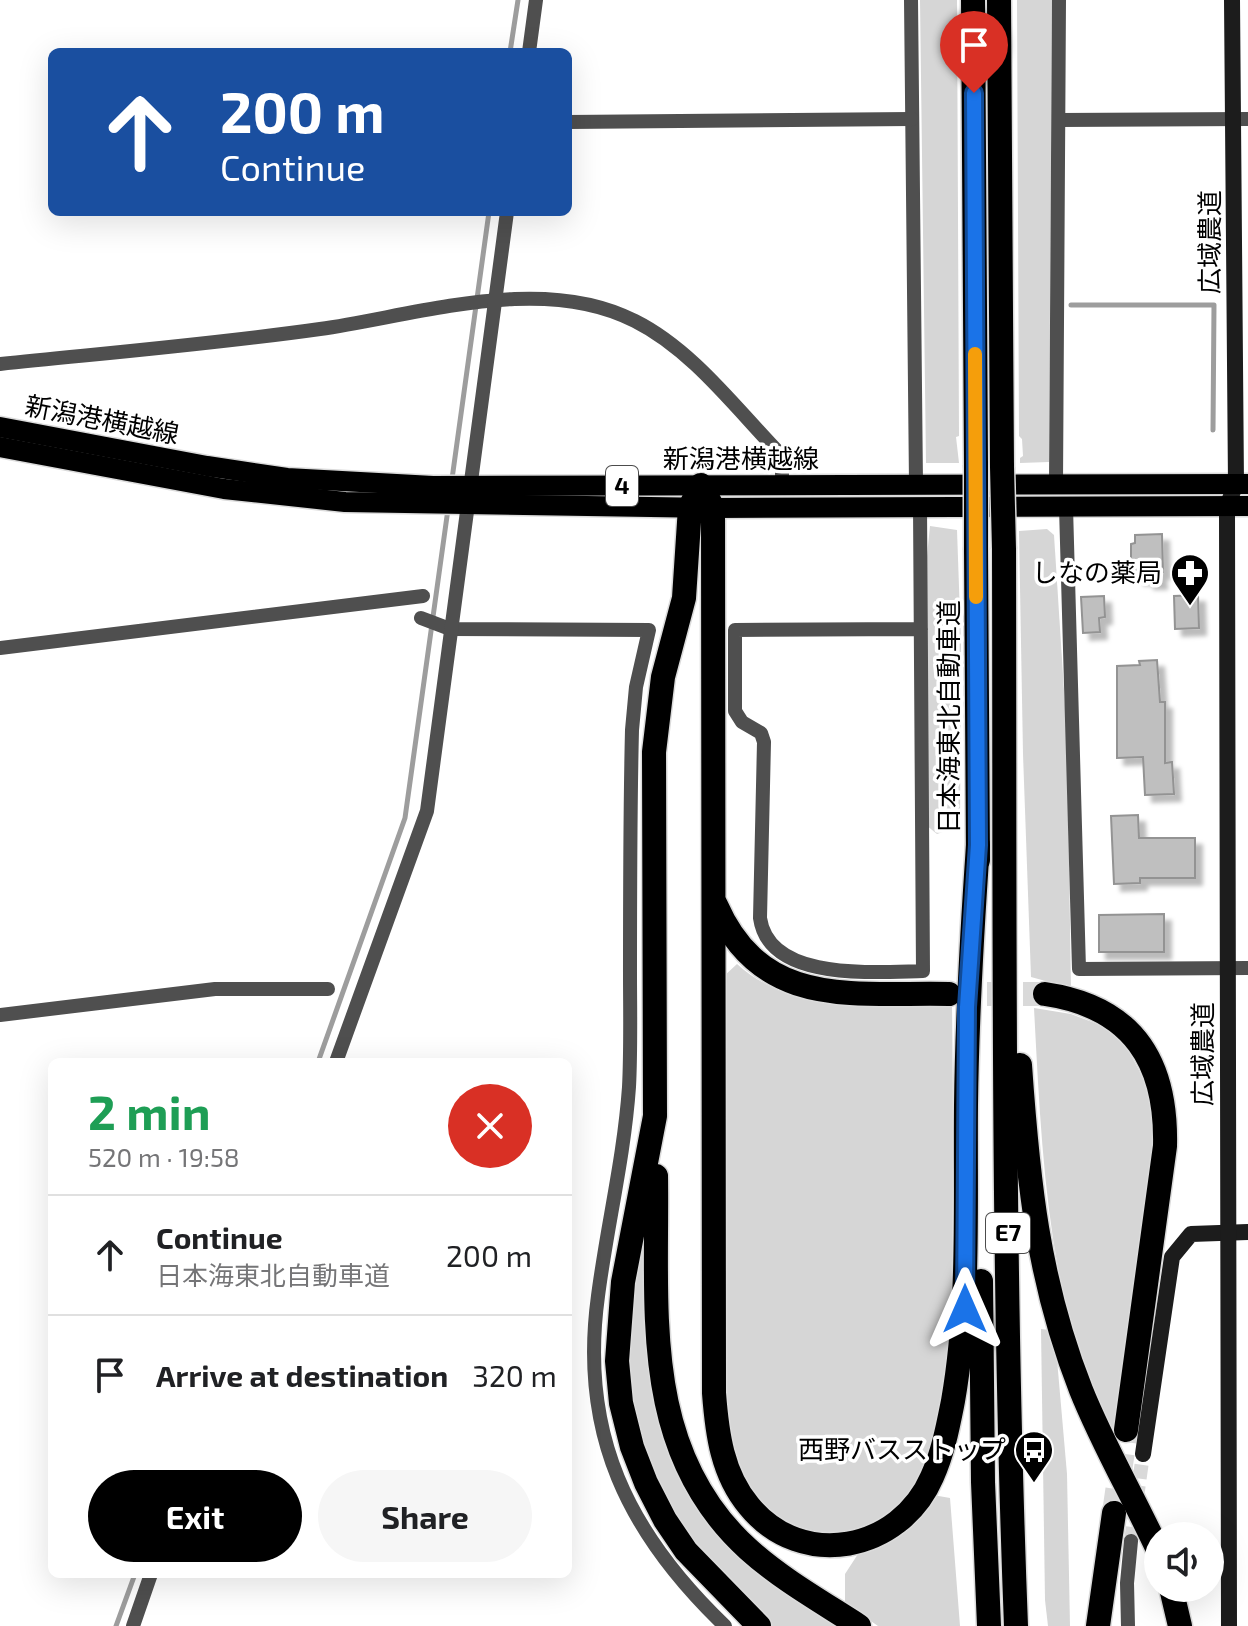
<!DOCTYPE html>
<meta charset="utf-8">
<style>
:root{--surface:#fff;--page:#f6f6f6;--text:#202124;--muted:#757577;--line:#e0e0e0;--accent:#000}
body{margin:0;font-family:"Exo 2","Noto Sans JP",sans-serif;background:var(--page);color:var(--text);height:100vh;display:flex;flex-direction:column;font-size:30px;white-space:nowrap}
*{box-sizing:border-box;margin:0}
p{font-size:26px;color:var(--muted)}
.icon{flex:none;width:44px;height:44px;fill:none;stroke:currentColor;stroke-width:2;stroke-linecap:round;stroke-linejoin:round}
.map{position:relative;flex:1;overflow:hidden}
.sheet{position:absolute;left:48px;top:1058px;width:524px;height:520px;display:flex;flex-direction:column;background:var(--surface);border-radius:12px;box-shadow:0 8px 32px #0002}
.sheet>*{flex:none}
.guide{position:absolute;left:48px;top:48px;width:524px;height:168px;border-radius:12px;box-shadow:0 8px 32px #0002;background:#1a4fa0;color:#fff;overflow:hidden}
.tools{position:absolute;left:1144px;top:1522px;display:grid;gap:16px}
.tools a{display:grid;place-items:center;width:80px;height:80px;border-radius:50%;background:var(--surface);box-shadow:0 8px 32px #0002;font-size:40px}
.pin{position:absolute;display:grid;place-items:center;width:68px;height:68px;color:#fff;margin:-82px -34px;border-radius:50% 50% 50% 0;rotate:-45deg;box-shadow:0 0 8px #0007}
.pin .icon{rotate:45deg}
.me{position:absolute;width:88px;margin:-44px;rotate:0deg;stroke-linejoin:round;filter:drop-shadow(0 0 6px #0008)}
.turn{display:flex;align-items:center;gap:28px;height:168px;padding:0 40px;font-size:36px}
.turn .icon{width:104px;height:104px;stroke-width:2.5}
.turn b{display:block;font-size:56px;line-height:68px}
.round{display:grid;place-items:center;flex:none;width:84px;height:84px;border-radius:42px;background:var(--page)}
.overview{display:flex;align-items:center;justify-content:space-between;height:136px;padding:0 40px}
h1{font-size:48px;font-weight:700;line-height:60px;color:#1e9e55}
.action{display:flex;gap:16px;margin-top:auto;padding:16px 40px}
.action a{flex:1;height:92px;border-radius:48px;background:var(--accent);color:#fff;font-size:32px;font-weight:700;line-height:92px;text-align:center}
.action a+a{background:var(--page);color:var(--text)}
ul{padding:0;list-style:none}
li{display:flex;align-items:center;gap:24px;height:120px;padding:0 40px;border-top:2px solid var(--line)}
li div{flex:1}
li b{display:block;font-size:30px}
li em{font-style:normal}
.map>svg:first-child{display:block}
.green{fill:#d6d6d6}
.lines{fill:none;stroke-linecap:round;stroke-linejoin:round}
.stream{stroke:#9d9d9d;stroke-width:5}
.building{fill:#bfbfbf;stroke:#939393;stroke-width:2;filter:url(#shadow)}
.street-tunnel{stroke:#d9d9d9;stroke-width:14;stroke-dasharray:14 7;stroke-linecap:butt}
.highway-tunnel{stroke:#d9d9d9;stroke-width:24;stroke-dasharray:24 12;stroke-linecap:butt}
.primary-casing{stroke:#dbdbdb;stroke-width:23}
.highway-casing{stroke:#dbdbdb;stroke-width:27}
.street{stroke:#4f4f4f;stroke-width:14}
.secondary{stroke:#1c1c1c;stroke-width:16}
.primary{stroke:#000;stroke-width:20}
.highway{stroke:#000;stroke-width:24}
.highway-bridge-casing{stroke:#dbdbdb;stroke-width:27;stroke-linecap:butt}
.highway-bridge{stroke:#000;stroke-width:24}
.route-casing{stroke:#114b97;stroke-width:20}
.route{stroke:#1a73e8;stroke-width:14}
.slow{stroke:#f59e0b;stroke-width:14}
.labels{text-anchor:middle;stroke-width:7;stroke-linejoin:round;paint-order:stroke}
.shield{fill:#fff;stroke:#4c4c4c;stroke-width:2}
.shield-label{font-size:24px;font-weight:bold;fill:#000}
.street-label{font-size:26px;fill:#000;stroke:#fff}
.poi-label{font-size:26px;fill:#000;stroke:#fff;text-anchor:end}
</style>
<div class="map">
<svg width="1248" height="1626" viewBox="0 0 1248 1626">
<defs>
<filter id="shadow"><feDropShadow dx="7" dy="7" stdDeviation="2" flood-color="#0004"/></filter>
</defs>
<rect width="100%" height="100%" fill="#fff"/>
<g class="green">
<polygon points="920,0 957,0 959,436 956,437 959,463 926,463"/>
<polygon points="1017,0 1052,0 1049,462 1020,463 1020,458 1023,456 1022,439 1019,436"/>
<polygon points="930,526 957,530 961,644 960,826 937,834 926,825 926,566"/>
<polygon points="1047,529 1054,535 1067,737 1071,988 1031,977 1023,754 1019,531"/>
<path d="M 737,964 C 793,1015 882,1008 952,1004 C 953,1089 954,1173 952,1258 C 951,1322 952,1428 917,1483 C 904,1502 887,1515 867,1526 C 842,1539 810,1538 787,1523 C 734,1487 731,1453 725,1393 L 723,977 Z"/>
<path d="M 1034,1008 L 1071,1014 L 1108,1028 L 1125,1044 L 1150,1091 L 1157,1140 L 1122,1393 L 1112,1435 C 1092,1389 1073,1338 1062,1289 C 1043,1197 1039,1102 1034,1008 Z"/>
<polygon points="643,1243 652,1375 695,1499 845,1626 767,1626 733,1592 667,1508 641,1447 625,1385 629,1293"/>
<polygon points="1041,1329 1050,1330 1056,1348 1067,1474 1070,1626 1048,1626 1045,1600"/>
<path d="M 933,1495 L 950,1498 L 960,1626 L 878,1626 L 845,1603 L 845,1574 L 858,1554 C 893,1549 914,1523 933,1495 Z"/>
</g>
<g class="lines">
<g class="stream">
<polyline points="510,52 518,0"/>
<polyline points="1071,305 1214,305 1213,430"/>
<polyline points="452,479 489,212"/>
<polyline points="318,1062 405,818 448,509"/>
<polyline points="116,1626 135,1574"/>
</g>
</g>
<g class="building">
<polygon points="1162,534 1163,572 1159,572 1160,582 1147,582 1147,578 1137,578 1135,559 1131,559 1131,544 1135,543 1135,535"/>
<polygon points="1198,595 1199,628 1175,629 1174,596"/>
<polygon points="1104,596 1105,617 1099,618 1100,632 1083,633 1081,597"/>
<polygon points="1157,660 1160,702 1165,702 1165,763 1172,762 1174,794 1145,795 1143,757 1117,758 1117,666 1140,665 1139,661"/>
<polygon points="1138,815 1139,838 1195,838 1195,878 1140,878 1140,883 1114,884 1111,816"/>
<polygon points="1164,914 1164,952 1099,952 1099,915"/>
</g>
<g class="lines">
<polyline class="street-tunnel" points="1131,1541 1143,1454"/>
<g class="highway-tunnel">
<polyline points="951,994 1045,994"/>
<polyline points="1114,1513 1126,1430"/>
</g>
<defs>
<g id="primary">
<polyline points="0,427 207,466 287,478 433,486 1248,484"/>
<polyline points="0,447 224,489 345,502 713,508 1248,506"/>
</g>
<g id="highway">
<polyline points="973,0 976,465"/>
<polyline points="999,0 1002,467"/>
<path d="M 1004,549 C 1005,908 1002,1267 1016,1626"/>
<polyline points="976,550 978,860"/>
<path d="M 716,905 C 762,1010 853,992 949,994"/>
<path d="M 1045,994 C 1133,1007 1167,1062 1165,1146 L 1126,1430"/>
<path d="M 1020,1065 C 1028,1180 1038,1281 1081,1390 C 1103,1445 1133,1496 1158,1550"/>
<path d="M 656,1176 C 658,1309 639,1450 748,1549 C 781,1579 822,1602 859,1626"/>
<polyline points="981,1281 983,1482 989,1626"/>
<polyline points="1171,1588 1180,1626"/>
<path d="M 759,1626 L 686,1551 L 665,1520 L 646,1483 L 632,1447 L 621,1403 L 617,1361 L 623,1282 L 655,1116 L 654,752 L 663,677 L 684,598 L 690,507 L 701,485 L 713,508 L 714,1393 C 717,1433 722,1474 749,1506 C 802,1571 900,1551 932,1477 C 943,1453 948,1426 953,1401 C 970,1304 965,1204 966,1105 C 967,1018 972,932 978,845"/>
<polyline points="1098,1626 1114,1513"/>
</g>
</defs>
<use href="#primary" class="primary-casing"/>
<use href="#highway" class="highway-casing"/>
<g class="street">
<polyline points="911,0 916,484"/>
<polyline points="529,52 536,0"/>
<polyline points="1059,120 1248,119"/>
<polyline points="568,122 912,119"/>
<path d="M 0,364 C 106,353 214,344 320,329 C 418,315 542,273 635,321 C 693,350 737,410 782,456 L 782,485"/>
<polyline points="1056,484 1059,0"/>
<path d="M 920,506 L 923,971 C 875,972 769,982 760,918 L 764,742 L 761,733 L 742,722 L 735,711 L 735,630 L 921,629"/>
<polyline points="1066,507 1079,969 1248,968"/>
<path d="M 421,618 L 450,629 L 649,630 L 636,687 L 632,730 C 630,810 630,891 630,972 C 630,1010 631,1049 629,1087 C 624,1158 607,1226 598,1296 C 579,1434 628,1533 725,1626"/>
<polyline points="0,648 423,596"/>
<polyline points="0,1015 215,989 328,989"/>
<polyline points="336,1062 427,811 507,212"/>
<polyline points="133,1626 151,1574"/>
<polyline points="1128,1626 1127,1583 1131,1541"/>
</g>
<g class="secondary">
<polyline points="1143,1454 1172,1257 1191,1234 1248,1232"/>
<polyline points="1229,1626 1227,506 1236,484 1232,0"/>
</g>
<use href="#primary" class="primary"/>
<use href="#highway" class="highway"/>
<defs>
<g id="highway-bridge">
<polyline points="1002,467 1004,549"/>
<polyline points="976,550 976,465"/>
</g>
</defs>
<use href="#highway-bridge" class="highway-bridge-casing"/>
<use href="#highway-bridge" class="highway-bridge"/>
</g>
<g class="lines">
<defs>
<polyline id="route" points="965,1309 967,1007 978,845 974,93"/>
</defs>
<use href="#route" class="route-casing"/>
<use href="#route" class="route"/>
<polyline class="slow" points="975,354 976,597"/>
</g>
<defs>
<symbol id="pharmacy-pin" viewBox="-11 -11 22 30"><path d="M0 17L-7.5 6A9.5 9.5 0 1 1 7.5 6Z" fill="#000" stroke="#fff"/><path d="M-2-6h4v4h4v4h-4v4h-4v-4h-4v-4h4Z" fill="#fff"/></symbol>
<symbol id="bus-pin" viewBox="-11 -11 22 30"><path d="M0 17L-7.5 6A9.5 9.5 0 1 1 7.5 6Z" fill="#000" stroke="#fff"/><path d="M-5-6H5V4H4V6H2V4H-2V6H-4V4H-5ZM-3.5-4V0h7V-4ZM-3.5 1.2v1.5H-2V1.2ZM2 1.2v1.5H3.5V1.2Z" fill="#fff"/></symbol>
</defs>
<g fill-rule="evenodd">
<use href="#pharmacy-pin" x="1168" y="551" width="44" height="60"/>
<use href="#bus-pin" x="1012" y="1428" width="44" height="60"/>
</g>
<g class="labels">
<g class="shield">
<rect x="606" y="466" width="32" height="40" rx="6"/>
<rect x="986" y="1213" width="44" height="40" rx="6"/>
</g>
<g class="shield-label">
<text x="622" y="494">4</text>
<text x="1008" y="1241">E7</text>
</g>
<g class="street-label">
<text transform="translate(1210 242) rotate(-90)" y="9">広域農道</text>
<text transform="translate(102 420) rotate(11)" y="9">新潟港横越線</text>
<text x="741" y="468">新潟港横越線</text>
<text transform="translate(949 717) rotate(-90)" y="9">日本海東北自動車道</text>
<text transform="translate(1203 1054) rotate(-90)" y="9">広域農道</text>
</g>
<g class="poi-label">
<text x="1162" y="582">しなの薬局</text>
<text x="1006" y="1459">西野バスストップ</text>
</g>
</g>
</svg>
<div class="tools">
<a><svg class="icon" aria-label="sound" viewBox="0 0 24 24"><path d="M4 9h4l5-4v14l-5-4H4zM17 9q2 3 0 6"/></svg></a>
</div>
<div class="pin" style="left:974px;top:93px;background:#d93025"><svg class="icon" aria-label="arrive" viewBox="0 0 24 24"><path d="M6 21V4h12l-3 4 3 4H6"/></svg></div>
<svg class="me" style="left:965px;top:1309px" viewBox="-20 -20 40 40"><path d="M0-17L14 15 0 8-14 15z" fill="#1a73e8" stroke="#fff" stroke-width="4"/></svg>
<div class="guide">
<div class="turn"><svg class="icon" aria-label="ahead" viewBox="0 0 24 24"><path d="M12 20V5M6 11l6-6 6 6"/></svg><div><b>200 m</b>Continue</div></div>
</div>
<section class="sheet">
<div class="overview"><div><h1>2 min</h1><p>520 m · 19:58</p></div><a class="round" style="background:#d93025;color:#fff"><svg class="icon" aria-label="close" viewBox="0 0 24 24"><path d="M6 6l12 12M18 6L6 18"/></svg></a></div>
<ul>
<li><svg class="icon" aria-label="ahead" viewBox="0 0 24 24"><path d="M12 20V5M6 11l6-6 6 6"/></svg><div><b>Continue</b><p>日本海東北自動車道</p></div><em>200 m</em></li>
<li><svg class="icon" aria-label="arrive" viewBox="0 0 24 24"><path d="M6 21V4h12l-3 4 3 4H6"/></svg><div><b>Arrive at destination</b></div><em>320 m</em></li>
</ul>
<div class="action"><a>Exit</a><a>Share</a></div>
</section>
</div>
